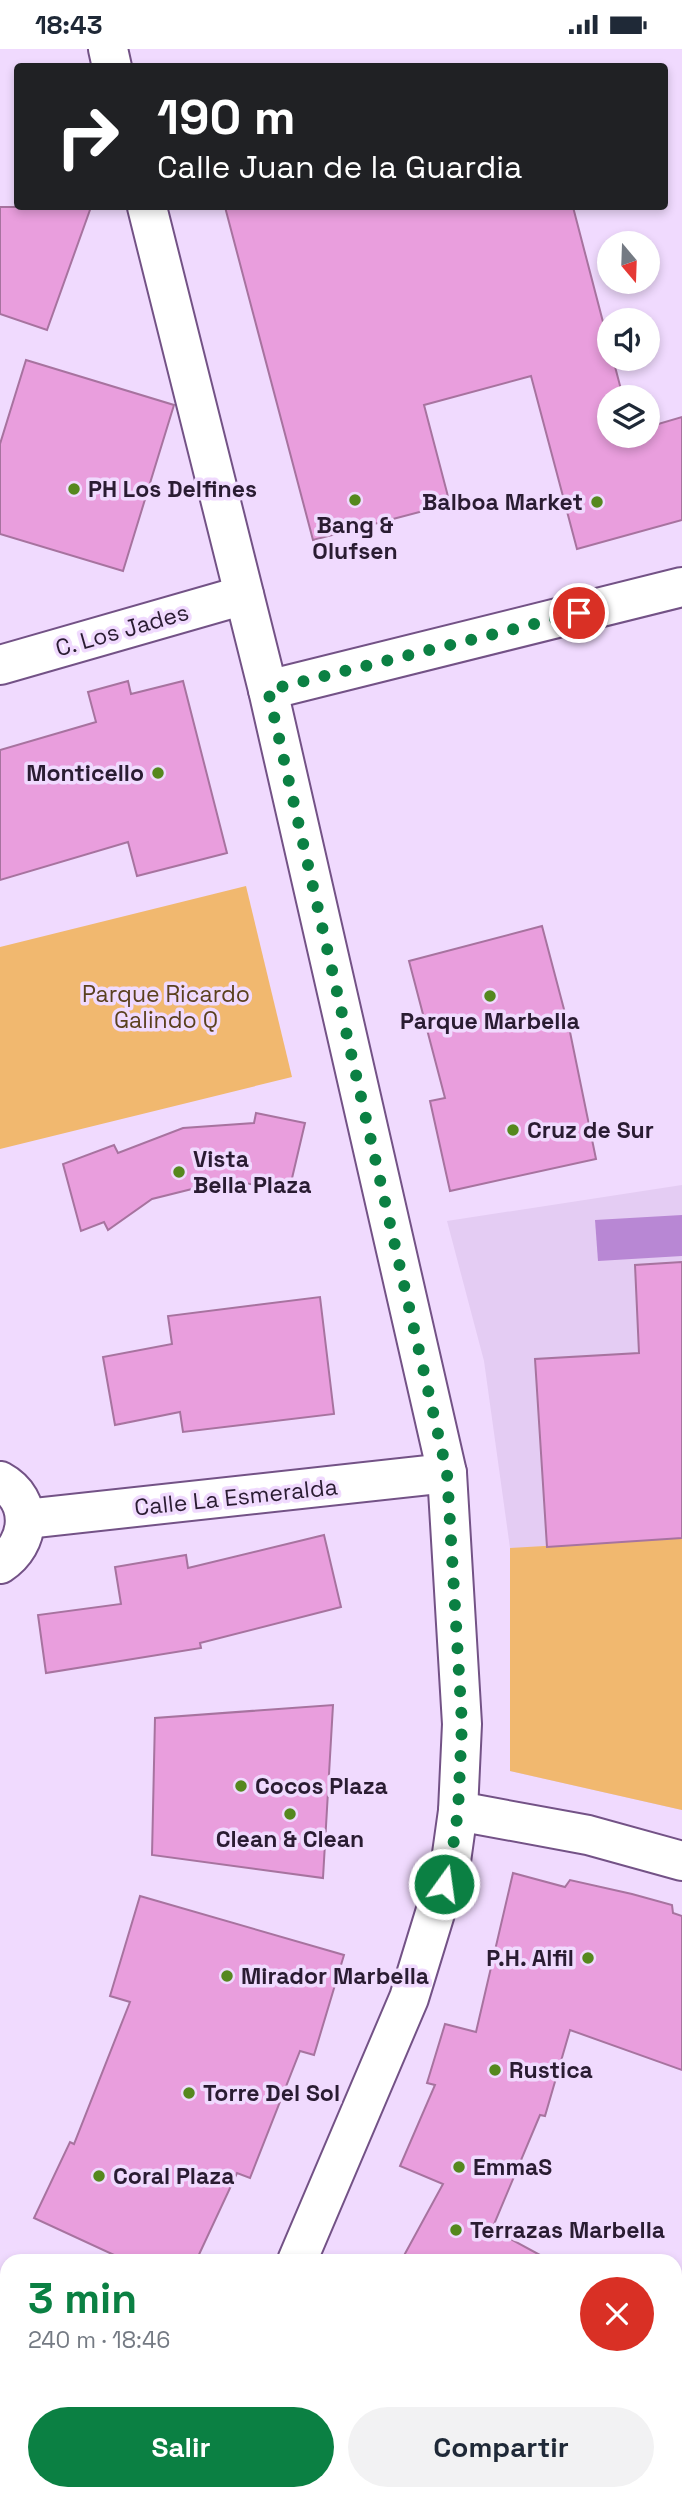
<!DOCTYPE html>
<html lang="es">
<meta charset="utf-8">
<style>
:root{--surface:#fff;--page:#f2f2f3;--text:#1f2937;--muted:#747a83;--accent:#0b8043}
body{margin:0;font-family:"Space Grotesk",sans-serif;background:var(--page);color:var(--text);height:100vh;display:flex;flex-direction:column;font-size:26px;white-space:nowrap}
*{box-sizing:border-box;margin:0}
p{font-size:23px;color:var(--muted)}
.icon{flex:none;width:38px;height:38px;fill:none;stroke:currentColor;stroke-width:2;stroke-linecap:round;stroke-linejoin:round}
.map{position:relative;flex:1;overflow:hidden}
.sheet{position:absolute;left:0px;top:2205px;width:682px;height:247px;display:flex;flex-direction:column;background:var(--surface);border-radius:21px 21px 0 0;box-shadow:0 4px 10px #0003}
.sheet>*{flex:none}
.hud{position:absolute;left:14px;top:14px;width:654px;height:147px;border-radius:7px;box-shadow:0 4px 10px #0003;background:#202124;color:#fff;overflow:hidden}
.needle{width:46px;rotate:161deg}
.buttons{position:absolute;left:597px;top:182px;display:grid;gap:14px}
.buttons a{display:grid;place-items:center;width:63px;height:63px;border-radius:50%;background:var(--surface);box-shadow:0 4px 10px #0003;font-size:35px}
.pin{position:absolute;display:grid;place-items:center;width:60px;height:60px;color:#fff;margin:-30px;border:4px solid #fff;border-radius:50%;box-shadow:0 2px 7px #0007}
.me{position:absolute;width:77px;margin:-38px;rotate:14deg;stroke-linejoin:round;filter:drop-shadow(0 0 5px #0008)}
.turn{display:flex;align-items:center;gap:24px;height:147px;padding:0 28px;font-size:32px}
.turn .icon{width:91px;height:91px;stroke-width:2.5}
.turn b{display:block;font-size:49px;line-height:60px}
.round{display:grid;place-items:center;flex:none;width:74px;height:74px;border-radius:37px;background:var(--page)}
.headline{display:flex;align-items:center;justify-content:space-between;height:119px;padding:0 28px}
h1{font-size:42px;font-weight:700;line-height:52px;color:var(--accent)}
.cta{display:flex;gap:14px;margin-top:auto;padding:14px 28px}
.cta a{flex:1;height:80px;border-radius:42px;background:var(--accent);color:#fff;font-size:28px;font-weight:700;line-height:80px;text-align:center}
.cta a+a{background:var(--page);color:var(--text)}
.status{display:flex;justify-content:space-between;align-items:center;height:49px;padding:0 35px;background:var(--surface);direction:ltr}
.status svg{height:19px;fill:currentColor}
.map>svg:first-child{display:block}
.built{fill:#e4ccf3}
.green{fill:#f1b86f}
.water{fill:#b887d4}
.lines{fill:none;stroke-linecap:round;stroke-linejoin:round}
.stream{stroke:#b887d4;stroke-width:12}
.building{fill:#e99edd;stroke:#a7739f;stroke-width:2}
.minor-casing{stroke:#735286;stroke-width:42}
.minor{stroke:#fff;stroke-width:38}
.route{stroke:#0b8043;stroke-width:12;stroke-dasharray:0 21.6}
.poi-dot{fill:#55881e;stroke:#f0dafe;stroke-width:2.5}
.labels{text-anchor:middle;stroke-width:7;stroke-linejoin:round;paint-order:stroke}
.poi-label{font-size:23px;font-weight:bold;fill:#2a1c32;stroke:#f0dafe;text-anchor:start}
.street-label{font-size:23px;fill:#2a1c32;stroke:#f0dafe}
.park-label{font-size:23px;fill:#5a401e;stroke:#f0dafe}
</style>
<div class="status"><b>18:43</b><svg viewBox="0 0 49 12"><path d="M0 12V9h3v3zM5 12V6h3v6zM10 12V3h3v9zM15 12V0h3v12zM26 1h20v11H26zM47 4h2v5h-2z"/></svg></div>
<div class="map">
<svg width="682" height="2451" viewBox="0 0 682 2451">
<rect width="100%" height="100%" fill="#f0dafe"/>
<polygon class="built" points="682,1136 682,1761 510,1722 510,1499 484,1312 447,1172"/>
<g class="green">
<polygon points="246,837 292,1028 0,1100 0,898"/>
<polygon points="682,1489 682,1761 510,1722 510,1499"/>
</g>
<polygon class="water" points="682,1166 682,1207 598,1212 595,1171"/>
<g class="lines">
<polyline class="stream" points="251,2445 263,2451"/>
</g>
<g class="building">
<polygon points="0,158 91,158 47,281 0,265"/>
<polygon points="225,158 573,158 609,296 609,310 613,310 623,348 609,348 609,387 648,387 648,378 682,368 682,471 577,500 531,327 424,356 450,455 313,491"/>
<polygon points="26,311 174,356 123,522 0,485 0,395"/>
<polygon points="128,632 131,645 183,632 227,804 137,827 128,793 0,831 0,701 96,673 88,643"/>
<polygon points="542,877 570,983 596,1110 450,1142 430,1052 445,1049 409,912"/>
<polygon points="256,1064 305,1074 289,1142 228,1131 152,1150 108,1181 104,1173 81,1182 63,1115 114,1096 118,1104 183,1079 254,1074"/>
<polygon points="682,1213 682,1489 547,1498 535,1310 639,1304 635,1216"/>
<polygon points="320,1248 334,1365 183,1383 180,1363 115,1376 103,1308 172,1295 168,1267"/>
<polygon points="324,1486 341,1558 200,1594 201,1599 46,1624 38,1566 121,1555 115,1518 186,1506 188,1519"/>
<polygon points="333,1656 323,1829 152,1806 155,1669"/>
<polygon points="513,1824 565,1838 570,1831 632,1845 672,1856 673,1864 682,1867 682,2021 570,1981 545,2067 540,2066 492,2180 551,2212 401,2212 443,2135 400,2117 435,2036 427,2034 445,1975 476,1983"/>
<polygon points="140,1847 344,1906 314,2006 300,2002 250,2129 237,2124 196,2212 127,2212 34,2169 70,2093 74,2095 130,1953 110,1947"/>
</g>
<g class="lines">
<defs>
<g id="minor">
<polyline points="108,0 112,18"/>
<polyline points="147,158 268,641 447,1424 462,1675 458,1762 451,1812 409,1949 297,2212"/>
<polyline points="0,616 244,546"/>
<polyline points="268,641 682,538"/>
<path d="M 0,1432 C 35,1451 31,1495 0,1515"/>
<polyline points="26,1470 447,1424"/>
<polyline points="458,1762 588,1786 682,1812"/>
<polyline points="189,2451 192,2445"/>
</g>
</defs>
<use href="#minor" class="minor-casing"/>
<use href="#minor" class="minor"/>
</g>
<g class="lines">
<polyline class="route" points="444,1835 451,1812 458,1762 462,1675 447,1424 268,641 579,564"/>
</g>
<g class="poi-dot">
<circle cx="74" cy="440" r="7"/>
<circle cx="355" cy="451" r="7"/>
<circle cx="597" cy="453" r="7"/>
<circle cx="158" cy="724" r="7"/>
<circle cx="490" cy="947" r="7"/>
<circle cx="513" cy="1081" r="7"/>
<circle cx="179" cy="1123" r="7"/>
<circle cx="241" cy="1737" r="7"/>
<circle cx="290" cy="1765" r="7"/>
<circle cx="588" cy="1909" r="7"/>
<circle cx="227" cy="1927" r="7"/>
<circle cx="495" cy="2021" r="7"/>
<circle cx="189" cy="2044" r="7"/>
<circle cx="459" cy="2118" r="7"/>
<circle cx="99" cy="2127" r="7"/>
<circle cx="456" cy="2181" r="7"/>
</g>
<g class="labels">
<g class="poi-label">
<text x="88" y="448">PH Los Delfines</text>
<text x="583" y="461" text-anchor="end">Balboa Market</text>
<text x="355" y="484" text-anchor="middle">Bang &amp;<tspan x="355" dy="26">Olufsen</tspan></text>
<text x="144" y="732" text-anchor="end">Monticello</text>
<text x="490" y="980" text-anchor="middle">Parque Marbella</text>
<text x="527" y="1089">Cruz de Sur</text>
<text x="193" y="1118">Vista<tspan x="193" dy="26">Bella Plaza</tspan></text>
<text x="255" y="1745">Cocos Plaza</text>
<text x="290" y="1798" text-anchor="middle">Clean &amp; Clean</text>
<text x="574" y="1917" text-anchor="end">P.H. Alfil</text>
<text x="241" y="1935">Mirador Marbella</text>
<text x="509" y="2029">Rustica</text>
<text x="203" y="2052">Torre Del Sol</text>
<text x="473" y="2126">EmmaS</text>
<text x="113" y="2135">Coral Plaza</text>
<text x="470" y="2189">Terrazas Marbella</text>
</g>
<g class="street-label">
<text transform="translate(122 581) rotate(-16)" y="8">C. Los Jades</text>
<text transform="translate(236 1448) rotate(-6)" y="8">Calle La Esmeralda</text>
</g>
<g class="park-label">
<text x="166" y="953">Parque Ricardo<tspan x="166" dy="26">Galindo Q</tspan></text>
</g>
</g>
</svg>
<div class="buttons">
<a><svg class="needle" viewBox="-14 -14 28 28"><path d="M0-13l5 13h-10z" fill="#e53935"/><path d="M0 13l5-13h-10z" fill="#747a83"/></svg></a>
<a><svg class="icon" aria-label="sound" viewBox="0 0 24 24"><path d="M4 9h4l5-4v14l-5-4H4zM17 9q2 3 0 6"/></svg></a>
<a><svg class="icon" aria-label="layers" viewBox="0 0 24 24"><path d="M12 4l9 5-9 5-9-5zM3 14l9 5 9-5"/></svg></a>
</div>
<div class="pin" style="left:579px;top:564px;background:#d93025"><svg class="icon" aria-label="arrive" viewBox="0 0 24 24"><path d="M6 21V4h12l-3 4 3 4H6"/></svg></div>
<svg class="me" style="left:444px;top:1835px" viewBox="-20 -20 40 40"><circle r="17" fill="#0b8043" stroke="#fff" stroke-width="3"/><path d="M0-11L8 9 0 5-8 9z" fill="#fff"/></svg>
<div class="hud">
<div class="turn"><svg class="icon" aria-label="right" viewBox="0 0 24 24"><path d="M7 20v-9h11M14 6l5 5-5 5"/></svg><div><b>190 m</b>Calle Juan de la Guardia</div></div>
</div>
<section class="sheet">
<div class="headline"><div><h1>3 min</h1><p>240 m · 18:46</p></div><a class="round" style="background:#d93025;color:#fff"><svg class="icon" aria-label="close" viewBox="0 0 24 24"><path d="M6 6l12 12M18 6L6 18"/></svg></a></div>
<div class="cta"><a>Salir</a><a>Compartir</a></div>
</section>
</div>
